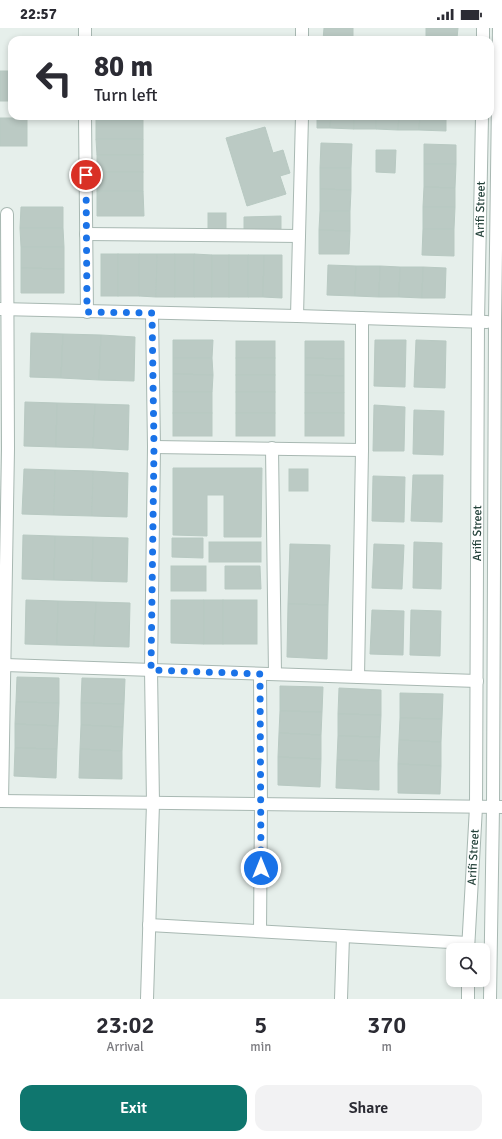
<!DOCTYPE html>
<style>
:root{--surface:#fff;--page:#f2f2f3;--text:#2b2b33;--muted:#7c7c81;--accent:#0f766e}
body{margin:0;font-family:Signika,sans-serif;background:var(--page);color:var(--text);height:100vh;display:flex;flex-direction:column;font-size:15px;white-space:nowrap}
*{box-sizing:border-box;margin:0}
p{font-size:13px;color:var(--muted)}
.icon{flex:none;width:22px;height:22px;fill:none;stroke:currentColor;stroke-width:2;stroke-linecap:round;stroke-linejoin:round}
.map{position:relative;height:971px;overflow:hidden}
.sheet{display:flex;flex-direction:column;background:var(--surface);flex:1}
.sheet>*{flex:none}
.banner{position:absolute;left:8px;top:8px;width:486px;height:84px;border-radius:12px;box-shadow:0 2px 6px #0003;background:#fff;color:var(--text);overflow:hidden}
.fabs{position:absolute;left:446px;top:915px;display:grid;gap:8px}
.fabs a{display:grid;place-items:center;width:44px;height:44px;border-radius:8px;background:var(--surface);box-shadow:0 2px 6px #0003;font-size:20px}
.pin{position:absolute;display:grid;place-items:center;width:34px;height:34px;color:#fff;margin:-17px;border:2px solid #fff;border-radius:50%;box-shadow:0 1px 4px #0007}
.me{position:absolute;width:44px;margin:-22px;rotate:0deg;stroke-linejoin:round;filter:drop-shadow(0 0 3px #0008)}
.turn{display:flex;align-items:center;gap:14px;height:84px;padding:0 20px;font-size:18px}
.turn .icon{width:52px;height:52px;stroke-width:2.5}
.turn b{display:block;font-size:28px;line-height:34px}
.eta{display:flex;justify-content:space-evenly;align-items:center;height:68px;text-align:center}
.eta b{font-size:24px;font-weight:600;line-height:28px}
.button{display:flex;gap:8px;margin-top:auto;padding:8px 20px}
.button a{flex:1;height:46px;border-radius:12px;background:var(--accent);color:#fff;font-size:16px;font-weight:600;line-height:46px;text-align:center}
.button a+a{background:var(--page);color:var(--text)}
.status{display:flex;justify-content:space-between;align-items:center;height:28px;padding:0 20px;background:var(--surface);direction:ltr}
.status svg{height:11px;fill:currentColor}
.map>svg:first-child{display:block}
.building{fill:#bbcac4;stroke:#b8c9c2}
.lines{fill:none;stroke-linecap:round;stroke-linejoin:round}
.minor-casing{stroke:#a8b8b2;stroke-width:14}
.minor{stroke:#fff;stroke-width:12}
.route{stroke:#1a73e8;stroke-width:7;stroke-dasharray:0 12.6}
.labels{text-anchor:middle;stroke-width:3;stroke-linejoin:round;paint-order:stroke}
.street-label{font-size:12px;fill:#24423a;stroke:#f7fbf9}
</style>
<div class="status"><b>22:57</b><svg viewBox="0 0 49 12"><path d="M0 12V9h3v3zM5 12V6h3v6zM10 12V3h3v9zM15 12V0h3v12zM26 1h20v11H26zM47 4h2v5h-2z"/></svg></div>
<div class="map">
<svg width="502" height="971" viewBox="0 0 502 971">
<rect width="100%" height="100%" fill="#e6efeb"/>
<g class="building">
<polygon points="324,0 353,0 353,12 323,12"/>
<polygon points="426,0 458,0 457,10 426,9"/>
<polygon points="426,9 457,10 457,12 426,12"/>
<rect x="0" y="43" width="12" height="30"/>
<polygon points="317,88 331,88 330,100 317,100"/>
<polygon points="331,88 354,88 354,101 330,100"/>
<rect x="354" y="88" width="22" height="13"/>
<polygon points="376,88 399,88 398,102 376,101"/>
<polygon points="399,88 420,88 419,102 398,102"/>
<polygon points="420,88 446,88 446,103 419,102"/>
<rect x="0" y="90" width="27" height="28"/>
<rect x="96" y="92" width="47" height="19"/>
<polygon points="265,99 273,125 283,122 290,145 280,148 286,166 247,178 226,110"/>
<polygon points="96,111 143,111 143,127 97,127"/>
<polygon points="321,115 352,116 351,140 320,140"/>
<polygon points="424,116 456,117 456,136 424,136"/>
<polygon points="376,122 396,122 395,145 376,144"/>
<rect x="97" y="127" width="46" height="17"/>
<polygon points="424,136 456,136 455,160 424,159"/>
<polygon points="320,140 351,140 351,162 320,161"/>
<rect x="97" y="144" width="46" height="19"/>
<polygon points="424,159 455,160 455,179 423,179"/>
<polygon points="320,161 351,162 350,183 320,183"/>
<polygon points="97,163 143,163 144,188 97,188"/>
<polygon points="21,179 63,179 63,200 20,200"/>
<polygon points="423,179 455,179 454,201 423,201"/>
<polygon points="320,183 350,183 350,203 319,202"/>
<rect x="208" y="185" width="18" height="16"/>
<polygon points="281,188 281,201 244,201 244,189"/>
<polygon points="20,200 63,200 64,219 21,219"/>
<polygon points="423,201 454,201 454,228 422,227"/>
<polygon points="319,202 350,203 349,226 319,226"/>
<polygon points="21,219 64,219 64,241 21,240"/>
<rect x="101" y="226" width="17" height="42"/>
<rect x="118" y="226" width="21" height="42"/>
<polygon points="139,226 157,226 156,269 139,268"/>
<polygon points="157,226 175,226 175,269 156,269"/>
<rect x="175" y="226" width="19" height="43"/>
<polygon points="194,226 212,227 212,269 194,269"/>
<rect x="212" y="227" width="17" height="42"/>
<rect x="229" y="227" width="19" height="42"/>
<polygon points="248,227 264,227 263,269 248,269"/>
<polygon points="264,227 282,227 282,270 263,269"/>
<polygon points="328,237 356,238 355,268 327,267"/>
<polygon points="356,238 380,238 379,269 355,268"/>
<polygon points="380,238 400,239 399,269 379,269"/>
<polygon points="400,239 423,239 422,270 399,269"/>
<polygon points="423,239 446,240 445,270 422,270"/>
<polygon points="21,240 64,241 64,265 21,265"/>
<polygon points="31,305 63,306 61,350 30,349"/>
<polygon points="63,306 101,307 99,352 61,350"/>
<polygon points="101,307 135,309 134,353 99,352"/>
<polygon points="173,312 213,312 212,330 173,330"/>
<polygon points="375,312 406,312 405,359 374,358"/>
<polygon points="416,312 446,313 445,360 414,359"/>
<rect x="236" y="313" width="39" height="17"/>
<polygon points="305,313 344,313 344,331 305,330"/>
<polygon points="173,330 212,330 213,347 173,346"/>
<rect x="236" y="330" width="39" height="17"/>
<polygon points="305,330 344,331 344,348 305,347"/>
<polygon points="173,346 213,347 212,364 173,364"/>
<rect x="236" y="347" width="39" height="17"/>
<polygon points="305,347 344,348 344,365 305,365"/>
<rect x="173" y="364" width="39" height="21"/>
<rect x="236" y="364" width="39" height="21"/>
<rect x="305" y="365" width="39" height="20"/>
<polygon points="25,374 57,375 56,419 24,418"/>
<polygon points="57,375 95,376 93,420 56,419"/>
<polygon points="95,376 129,377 128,422 93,420"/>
<polygon points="374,377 405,379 404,423 373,423"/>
<polygon points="414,382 444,383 443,427 413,426"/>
<rect x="173" y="385" width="39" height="23"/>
<rect x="236" y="385" width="39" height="23"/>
<rect x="305" y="385" width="39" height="23"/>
<polygon points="173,440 262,440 261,509 224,509 224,467 207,467 207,508 173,507"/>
<polygon points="24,441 55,442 54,487 22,486"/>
<rect x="289" y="441" width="19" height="22"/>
<polygon points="55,442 93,443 92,488 54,487"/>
<polygon points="93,443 128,445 127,489 92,488"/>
<polygon points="413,447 443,447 442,494 411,493"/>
<polygon points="373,448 405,449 404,494 372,493"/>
<polygon points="23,507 55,508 54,552 22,551"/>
<polygon points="55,508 93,509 92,553 54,552"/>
<polygon points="93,509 128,510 127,554 92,553"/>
<polygon points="172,510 203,510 203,530 172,529"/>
<rect x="209" y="514" width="52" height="20"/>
<polygon points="414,514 442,515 441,561 413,560"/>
<polygon points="290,516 330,517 328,577 288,576"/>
<polygon points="374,516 404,517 402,561 372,560"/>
<rect x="171" y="538" width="35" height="25"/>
<polygon points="225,538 260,538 261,561 225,561"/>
<polygon points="26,572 58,573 57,617 25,616"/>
<polygon points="171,572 204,572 204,616 171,615"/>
<rect x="204" y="572" width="19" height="44"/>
<rect x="223" y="572" width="34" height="44"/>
<polygon points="58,573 96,574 94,618 57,617"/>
<polygon points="96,574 130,575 129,619 94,618"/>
<polygon points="288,576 328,577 327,631 287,629"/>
<polygon points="372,582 404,583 403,627 370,626"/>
<polygon points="411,582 441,583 440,628 410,627"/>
<polygon points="17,649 59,650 59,675 16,674"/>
<polygon points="82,650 125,651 124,676 81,675"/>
<polygon points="280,658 323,659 322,684 280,683"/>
<polygon points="339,660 381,662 381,687 338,686"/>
<polygon points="400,665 443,666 442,691 400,690"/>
<polygon points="16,674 59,675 58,698 15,696"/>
<polygon points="81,675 124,676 123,699 81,697"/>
<polygon points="280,683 322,684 321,707 279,705"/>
<polygon points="338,686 381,687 380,709 338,708"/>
<polygon points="400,690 442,691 441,714 399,712"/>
<polygon points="15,696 58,698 57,721 15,720"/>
<polygon points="81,697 123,699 122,723 80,721"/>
<polygon points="279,705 321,707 321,731 278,729"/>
<polygon points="338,708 380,709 379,733 337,732"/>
<polygon points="399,712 441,714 441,738 398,736"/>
<polygon points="15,720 57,721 56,750 14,748"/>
<polygon points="80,721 122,723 122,751 79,750"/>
<polygon points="278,729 321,731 320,759 278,757"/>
<polygon points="337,732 379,733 379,762 336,760"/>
<polygon points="398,736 441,738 440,766 398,765"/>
</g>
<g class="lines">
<defs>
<g id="minor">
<polyline points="85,0 85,12"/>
<polyline points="302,0 302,12"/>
<polyline points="483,12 483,0"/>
<polyline points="85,88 87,284"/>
<polyline points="86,206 299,208"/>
<polyline points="0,281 297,288 487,294"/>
<polyline points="297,288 302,88"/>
<polyline points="154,419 362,422"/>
<polyline points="272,420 275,646"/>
<polyline points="5,637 477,653"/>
<polyline points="260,646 261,776 260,903"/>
<polyline points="358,649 362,422 362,290"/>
<polyline points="0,773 502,779"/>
<polyline points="2,773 8,421 7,186"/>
<polyline points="149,897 468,915"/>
<path id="s1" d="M 468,922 L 476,779 L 478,294 L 482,88"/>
<polyline points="147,971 153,775 151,642 154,419 152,285"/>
<polyline points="341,971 343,908"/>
<polyline points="468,971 468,952"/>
<polyline points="490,971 493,779 495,294 499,0"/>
</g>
</defs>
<use href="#minor" class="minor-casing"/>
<use href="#minor" class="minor"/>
</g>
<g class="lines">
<polyline class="route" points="86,147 87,284 152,285 154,419 151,642 260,646 261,840"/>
</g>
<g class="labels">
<g class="street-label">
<text dy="4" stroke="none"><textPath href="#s1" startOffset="741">Arifi Street</textPath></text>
<text dy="4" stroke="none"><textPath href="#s1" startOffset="417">Arifi Street</textPath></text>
<text dy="4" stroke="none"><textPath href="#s1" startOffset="93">Arifi Street</textPath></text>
</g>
</g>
</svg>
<div class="fabs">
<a><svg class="icon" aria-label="search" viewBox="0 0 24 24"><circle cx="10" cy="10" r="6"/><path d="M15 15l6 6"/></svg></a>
</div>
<div class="pin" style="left:86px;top:147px;background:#d93025"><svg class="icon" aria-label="arrive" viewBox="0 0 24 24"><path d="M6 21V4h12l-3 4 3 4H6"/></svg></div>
<svg class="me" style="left:261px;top:840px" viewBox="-20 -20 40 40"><circle r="17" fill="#1a73e8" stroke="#fff" stroke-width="3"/><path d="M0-11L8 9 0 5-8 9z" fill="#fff"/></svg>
<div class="banner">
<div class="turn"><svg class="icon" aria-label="left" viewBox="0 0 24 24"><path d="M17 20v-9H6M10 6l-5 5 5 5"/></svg><div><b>80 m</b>Turn left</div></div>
</div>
</div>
<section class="sheet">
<div class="eta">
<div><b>23:02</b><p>Arrival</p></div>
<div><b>5</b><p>min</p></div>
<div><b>370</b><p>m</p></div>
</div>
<div class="button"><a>Exit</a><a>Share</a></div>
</section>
